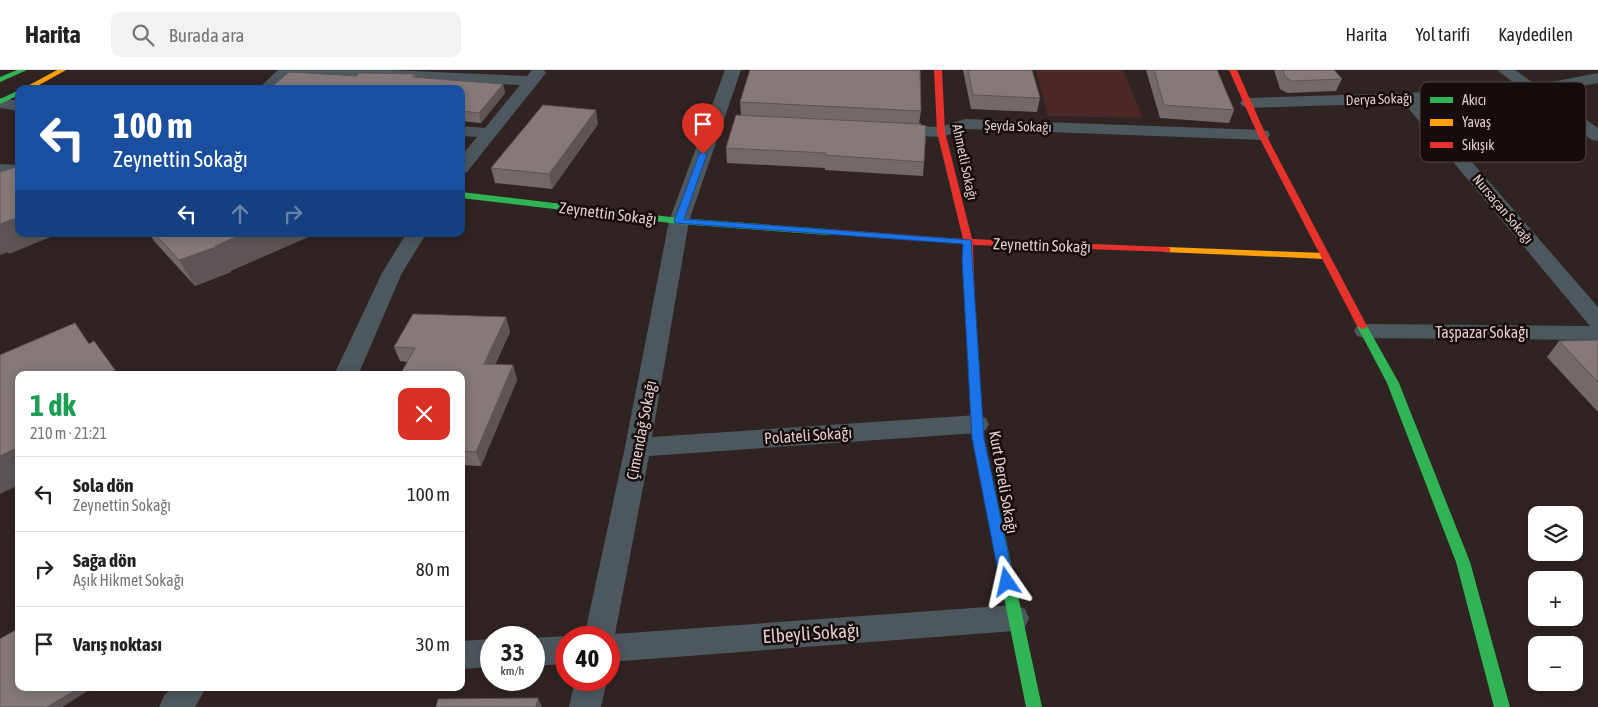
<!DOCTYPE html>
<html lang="tr">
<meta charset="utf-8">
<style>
:root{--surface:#fff;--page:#f2f2f2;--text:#222;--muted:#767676;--line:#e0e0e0}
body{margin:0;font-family:"Asap Condensed",sans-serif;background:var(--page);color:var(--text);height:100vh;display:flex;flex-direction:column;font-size:19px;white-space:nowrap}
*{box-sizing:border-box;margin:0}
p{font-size:16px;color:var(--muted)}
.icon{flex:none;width:28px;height:28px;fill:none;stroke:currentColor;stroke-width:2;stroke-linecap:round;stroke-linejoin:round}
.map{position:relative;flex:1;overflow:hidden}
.panel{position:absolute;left:15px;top:301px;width:450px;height:320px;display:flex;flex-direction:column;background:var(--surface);border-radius:10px;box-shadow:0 2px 12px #0003}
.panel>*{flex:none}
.guide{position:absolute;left:15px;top:15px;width:450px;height:152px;border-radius:10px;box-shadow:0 2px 12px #0003;background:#1a4fa0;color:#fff;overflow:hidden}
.tools{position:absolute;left:1528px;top:436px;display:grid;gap:10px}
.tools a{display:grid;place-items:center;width:55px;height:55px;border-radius:10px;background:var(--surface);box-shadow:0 2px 12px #0003;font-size:25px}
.speed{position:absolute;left:480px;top:556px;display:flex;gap:10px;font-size:25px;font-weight:700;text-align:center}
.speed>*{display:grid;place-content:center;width:65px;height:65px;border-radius:50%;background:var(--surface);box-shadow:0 2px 12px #0003;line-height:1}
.speed small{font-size:12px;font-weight:400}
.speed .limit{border:8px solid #d22;background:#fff;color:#111}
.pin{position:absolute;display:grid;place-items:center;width:42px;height:42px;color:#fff;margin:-51px -21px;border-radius:50% 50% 50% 0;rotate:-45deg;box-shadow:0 0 5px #0007}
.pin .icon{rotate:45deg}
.me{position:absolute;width:55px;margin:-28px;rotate:349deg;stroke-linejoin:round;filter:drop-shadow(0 0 4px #0008)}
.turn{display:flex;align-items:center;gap:18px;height:105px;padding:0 15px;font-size:22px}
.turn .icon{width:65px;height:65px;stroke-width:2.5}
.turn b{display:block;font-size:35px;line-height:42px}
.lanes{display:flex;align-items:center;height:48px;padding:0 15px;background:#0003;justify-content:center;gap:25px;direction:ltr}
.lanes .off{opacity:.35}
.round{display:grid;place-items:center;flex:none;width:52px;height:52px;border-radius:10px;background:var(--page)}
.summary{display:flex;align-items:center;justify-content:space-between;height:85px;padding:0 15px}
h1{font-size:30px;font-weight:700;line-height:38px;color:#1e9e55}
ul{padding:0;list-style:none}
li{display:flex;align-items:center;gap:15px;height:75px;padding:0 15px;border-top:1px solid var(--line)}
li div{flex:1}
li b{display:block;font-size:19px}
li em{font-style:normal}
header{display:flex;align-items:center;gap:30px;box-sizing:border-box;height:70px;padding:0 25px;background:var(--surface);border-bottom:1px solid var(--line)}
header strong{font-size:24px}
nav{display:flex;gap:28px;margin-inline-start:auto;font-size:18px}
.search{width:350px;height:45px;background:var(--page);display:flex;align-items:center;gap:12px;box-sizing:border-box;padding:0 18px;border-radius:10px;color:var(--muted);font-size:19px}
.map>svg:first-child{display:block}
.green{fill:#4b2826}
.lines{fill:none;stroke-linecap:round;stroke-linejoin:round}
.street{fill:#4d585e;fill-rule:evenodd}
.fast{fill:#30b455;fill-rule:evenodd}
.slow{fill:#ff9f0a;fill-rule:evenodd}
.jam{fill:#e5322d;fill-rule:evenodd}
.wall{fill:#726968}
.shaded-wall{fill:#5d5555}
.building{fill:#857a79;stroke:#5d5555}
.route{fill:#1a73e8;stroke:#114b97}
.labels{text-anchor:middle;stroke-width:5;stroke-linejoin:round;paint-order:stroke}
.far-street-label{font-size:14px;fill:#dececd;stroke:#160c0b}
.street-label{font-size:16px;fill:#dececd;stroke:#160c0b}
.near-street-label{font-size:19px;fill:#dececd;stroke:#160c0b}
.key{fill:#160c0b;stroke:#524645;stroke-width:1}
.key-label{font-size:14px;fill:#dececd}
</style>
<header>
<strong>Harita</strong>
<div class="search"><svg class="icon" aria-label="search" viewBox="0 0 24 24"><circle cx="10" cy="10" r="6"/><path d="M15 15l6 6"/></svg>Burada ara</div>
<nav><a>Harita</a><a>Yol tarifi</a><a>Kaydedilen</a></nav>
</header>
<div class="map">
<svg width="1598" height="637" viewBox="0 0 1598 637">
<rect width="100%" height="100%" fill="#302423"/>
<polygon class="green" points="1036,0 1123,0 1143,48 1048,46"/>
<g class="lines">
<g class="street">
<polygon points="278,0 391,0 527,6 532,0 544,0 546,3 467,102 461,103 461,86 477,67 461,66 461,56 485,58 520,15 291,5 275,19 258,19"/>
<polygon points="725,0 741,0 689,151 652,367 977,345 986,348 989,354 986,360 977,363 649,386 615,564 1014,535 1025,539 1029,548 1025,557 1014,561 609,592 609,568 584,568 625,377 669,151"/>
<polygon points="1497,0 1515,0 1536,15 1598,3 1598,13 1547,22 1598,58 1598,71 1592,70 1530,25 1420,32 1598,237 1598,270 1365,268 1357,266 1354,261 1357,256 1365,254 1590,256 1404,33 1248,38 1242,36 1240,33 1242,30 1248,28 1408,23 1518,16"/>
<polygon points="0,28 19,31 19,41 0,38"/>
<polygon points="965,49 1262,60 1268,61 1270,65 1268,69 1262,70 966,59 941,67 894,65 888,64 886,60 888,56 894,55 940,57"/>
<polygon points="0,94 19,95 19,105 0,104"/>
<polygon points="406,164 426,164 402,203 358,305 334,305 382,203"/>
<polygon points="566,566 570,568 566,568 566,594 534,596 534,568"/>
<polygon points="491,569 491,597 461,599 461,571"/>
<polygon points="575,610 607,610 601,637 569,637"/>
<polygon points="171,618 206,618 195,637 159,637 164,626"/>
</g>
<g class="fast">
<polygon points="17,0 27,0 0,12 0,7"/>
<polygon points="19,20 19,25 0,34 0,29"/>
<polygon points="461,122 679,148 828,159 833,162 828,165 679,154 461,128"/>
<polygon points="970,233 975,236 984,368 1042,637 1026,637 972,368 965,236"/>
<polygon points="1362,253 1367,256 1399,313 1470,492 1510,637 1494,637 1456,492 1387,313 1357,256"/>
</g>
<g class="slow">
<polygon points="57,0 66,0 32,19 22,19"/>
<polygon points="1167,177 1325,183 1330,186 1325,189 1164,182 1164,178"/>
</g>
<g class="jam">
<polygon points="934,0 942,0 945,62 972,169 1167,177 1170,178 1170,182 973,175 975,236 970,239 965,236 963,174 825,164 823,162 828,159 963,169 937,62"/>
<polygon points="1229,0 1237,0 1266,65 1367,256 1366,258 1362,259 1357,256 1258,65"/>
</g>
</g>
<g class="wall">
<polygon points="963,0 1032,0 1040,28 1037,42 971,39"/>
<polygon points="1146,0 1217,0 1234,40 1229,53 1160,48"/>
<polygon points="1274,0 1334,0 1342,9 1336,21 1287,23 1280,19"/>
<polygon points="415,4 416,8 503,14 505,23 481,53 461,51 461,19 356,6"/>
<polygon points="740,32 921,41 919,54 924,92 923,106 825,100 825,98 727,93 726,78 741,45"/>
<polygon points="598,54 552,119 495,113 491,98"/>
<polygon points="150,164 315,164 230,201 231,202 195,216 154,171"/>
<polygon points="506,247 510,262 495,295 513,295 517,310 481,396 461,395 461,305 407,292 400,291 394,277"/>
<polygon points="1598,270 1598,342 1547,287 1559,271"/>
</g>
<g class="shaded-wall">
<polygon points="503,14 505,23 481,53 479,43"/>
<polygon points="596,40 598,54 552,119 549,104"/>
<polygon points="19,147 19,164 58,164 9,184 8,182 0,185 0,154"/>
<polygon points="243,164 315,164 230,201 231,202 195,216 179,190"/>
<polygon points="506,247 510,262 489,308 484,294"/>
<polygon points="94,271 119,305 112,305"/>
<polygon points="513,295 517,310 481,396 476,382"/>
<polygon points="19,377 19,415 0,424 0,386"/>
<polygon points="79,618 93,618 62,637 47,637"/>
<polygon points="538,628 542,637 536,637"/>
</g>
<g class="building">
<polygon points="750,0 920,0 921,41 740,32"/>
<polygon points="968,0 1032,0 1040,28 973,25"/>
<polygon points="1154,0 1217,0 1234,40 1164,35"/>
<polygon points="1283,0 1334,0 1342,9 1292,11 1285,7"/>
<polygon points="289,2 356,6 359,3 415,4 412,7 503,14 479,43 461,41 461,19 269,19"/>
<polygon points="543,35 596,40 549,104 491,98"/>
<polygon points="736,45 921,54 921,55 926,56 924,92 825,85 826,83 726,78"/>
<polygon points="19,96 19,147 0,154 0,102"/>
<polygon points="155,164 243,164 215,176 216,177 179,190"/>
<polygon points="413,244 506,247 484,294 513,295 476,382 461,381 461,305 400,305 415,278 394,277"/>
<polygon points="75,253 89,274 94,271 115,300 110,302 112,305 19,305 19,377 0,386 0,285"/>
<polygon points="1598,270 1598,312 1559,271"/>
<polygon points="19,558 19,618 79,618 47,637 0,637 0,569"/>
<polygon points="538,628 536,637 436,637 438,629"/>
</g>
<polygon class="route" points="700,82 707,84 684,149 971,170 984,368 1014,512 1012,516 1007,518 1002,516 1000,512 972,368 962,189 963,174 675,153 674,151"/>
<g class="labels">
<g class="far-street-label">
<text transform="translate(1379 29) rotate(-2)" y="5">Derya Sokağı</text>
<text transform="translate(1018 56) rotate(2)" y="5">Şeyda Sokağı</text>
<text transform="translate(965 92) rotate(78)" y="5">Ahmetli Sokağı</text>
<text transform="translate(1503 139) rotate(50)" y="5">Nursaçan Sokağı</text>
</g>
<g class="street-label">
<text transform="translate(608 143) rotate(7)" y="6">Zeynettin Sokağı</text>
<text transform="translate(1042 175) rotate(2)" y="6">Zeynettin Sokağı</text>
<text x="1482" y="268">Taşpazar Sokağı</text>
<text transform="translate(641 360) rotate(-79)" y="6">Çimendağ Sokağı</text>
<text transform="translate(808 365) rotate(-4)" y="6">Polateli Sokağı</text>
<text transform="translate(1004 412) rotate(80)" y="6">Kurt Dereli Sokağı</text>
</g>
<g class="near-street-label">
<text transform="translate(811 563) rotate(-4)" y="7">Elbeyli Sokağı</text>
</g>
</g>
<rect x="1420" y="12" width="166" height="80" rx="8" class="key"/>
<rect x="1430" y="27" width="23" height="6" fill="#30b455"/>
<rect x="1430" y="49" width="23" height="7" fill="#ff9f0a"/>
<rect x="1430" y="72" width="23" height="6" fill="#e5322d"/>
<g class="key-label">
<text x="1462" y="35">Akıcı</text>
<text x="1462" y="57">Yavaş</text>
<text x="1462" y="80">Sıkışık</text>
</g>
</svg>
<div class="tools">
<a><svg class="icon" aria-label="layers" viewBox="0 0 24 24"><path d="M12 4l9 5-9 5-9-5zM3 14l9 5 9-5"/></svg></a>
<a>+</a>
<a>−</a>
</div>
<div class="speed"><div>33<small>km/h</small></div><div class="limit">40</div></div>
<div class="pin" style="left:703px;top:84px;background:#d93025"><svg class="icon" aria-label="arrive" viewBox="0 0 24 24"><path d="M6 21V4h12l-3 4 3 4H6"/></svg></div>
<svg class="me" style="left:1007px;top:512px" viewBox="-20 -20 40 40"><path d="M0-17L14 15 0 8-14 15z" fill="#1a73e8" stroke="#fff" stroke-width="4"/></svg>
<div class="guide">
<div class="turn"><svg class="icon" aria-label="left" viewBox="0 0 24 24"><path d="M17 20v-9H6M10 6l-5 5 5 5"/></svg><div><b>100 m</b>Zeynettin Sokağı</div></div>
<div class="lanes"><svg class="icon" aria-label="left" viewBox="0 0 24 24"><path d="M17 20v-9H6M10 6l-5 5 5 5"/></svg><svg class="icon off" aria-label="ahead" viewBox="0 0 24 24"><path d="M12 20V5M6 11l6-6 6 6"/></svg><svg class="icon off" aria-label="right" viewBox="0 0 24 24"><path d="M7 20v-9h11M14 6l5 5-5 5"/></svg></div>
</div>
<section class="panel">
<div class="summary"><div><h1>1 dk</h1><p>210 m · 21:21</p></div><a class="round" style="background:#d93025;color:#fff"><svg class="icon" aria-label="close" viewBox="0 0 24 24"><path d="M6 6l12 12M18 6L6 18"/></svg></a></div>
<ul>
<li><svg class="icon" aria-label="left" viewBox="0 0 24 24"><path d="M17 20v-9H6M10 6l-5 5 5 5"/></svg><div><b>Sola dön</b><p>Zeynettin Sokağı</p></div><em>100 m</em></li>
<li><svg class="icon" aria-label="right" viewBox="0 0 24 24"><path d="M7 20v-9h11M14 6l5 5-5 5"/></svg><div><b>Sağa dön</b><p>Aşık Hikmet Sokağı</p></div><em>80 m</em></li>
<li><svg class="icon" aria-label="arrive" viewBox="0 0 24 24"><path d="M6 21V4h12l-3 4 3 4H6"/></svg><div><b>Varış noktası</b></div><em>30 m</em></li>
</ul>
</section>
</div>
